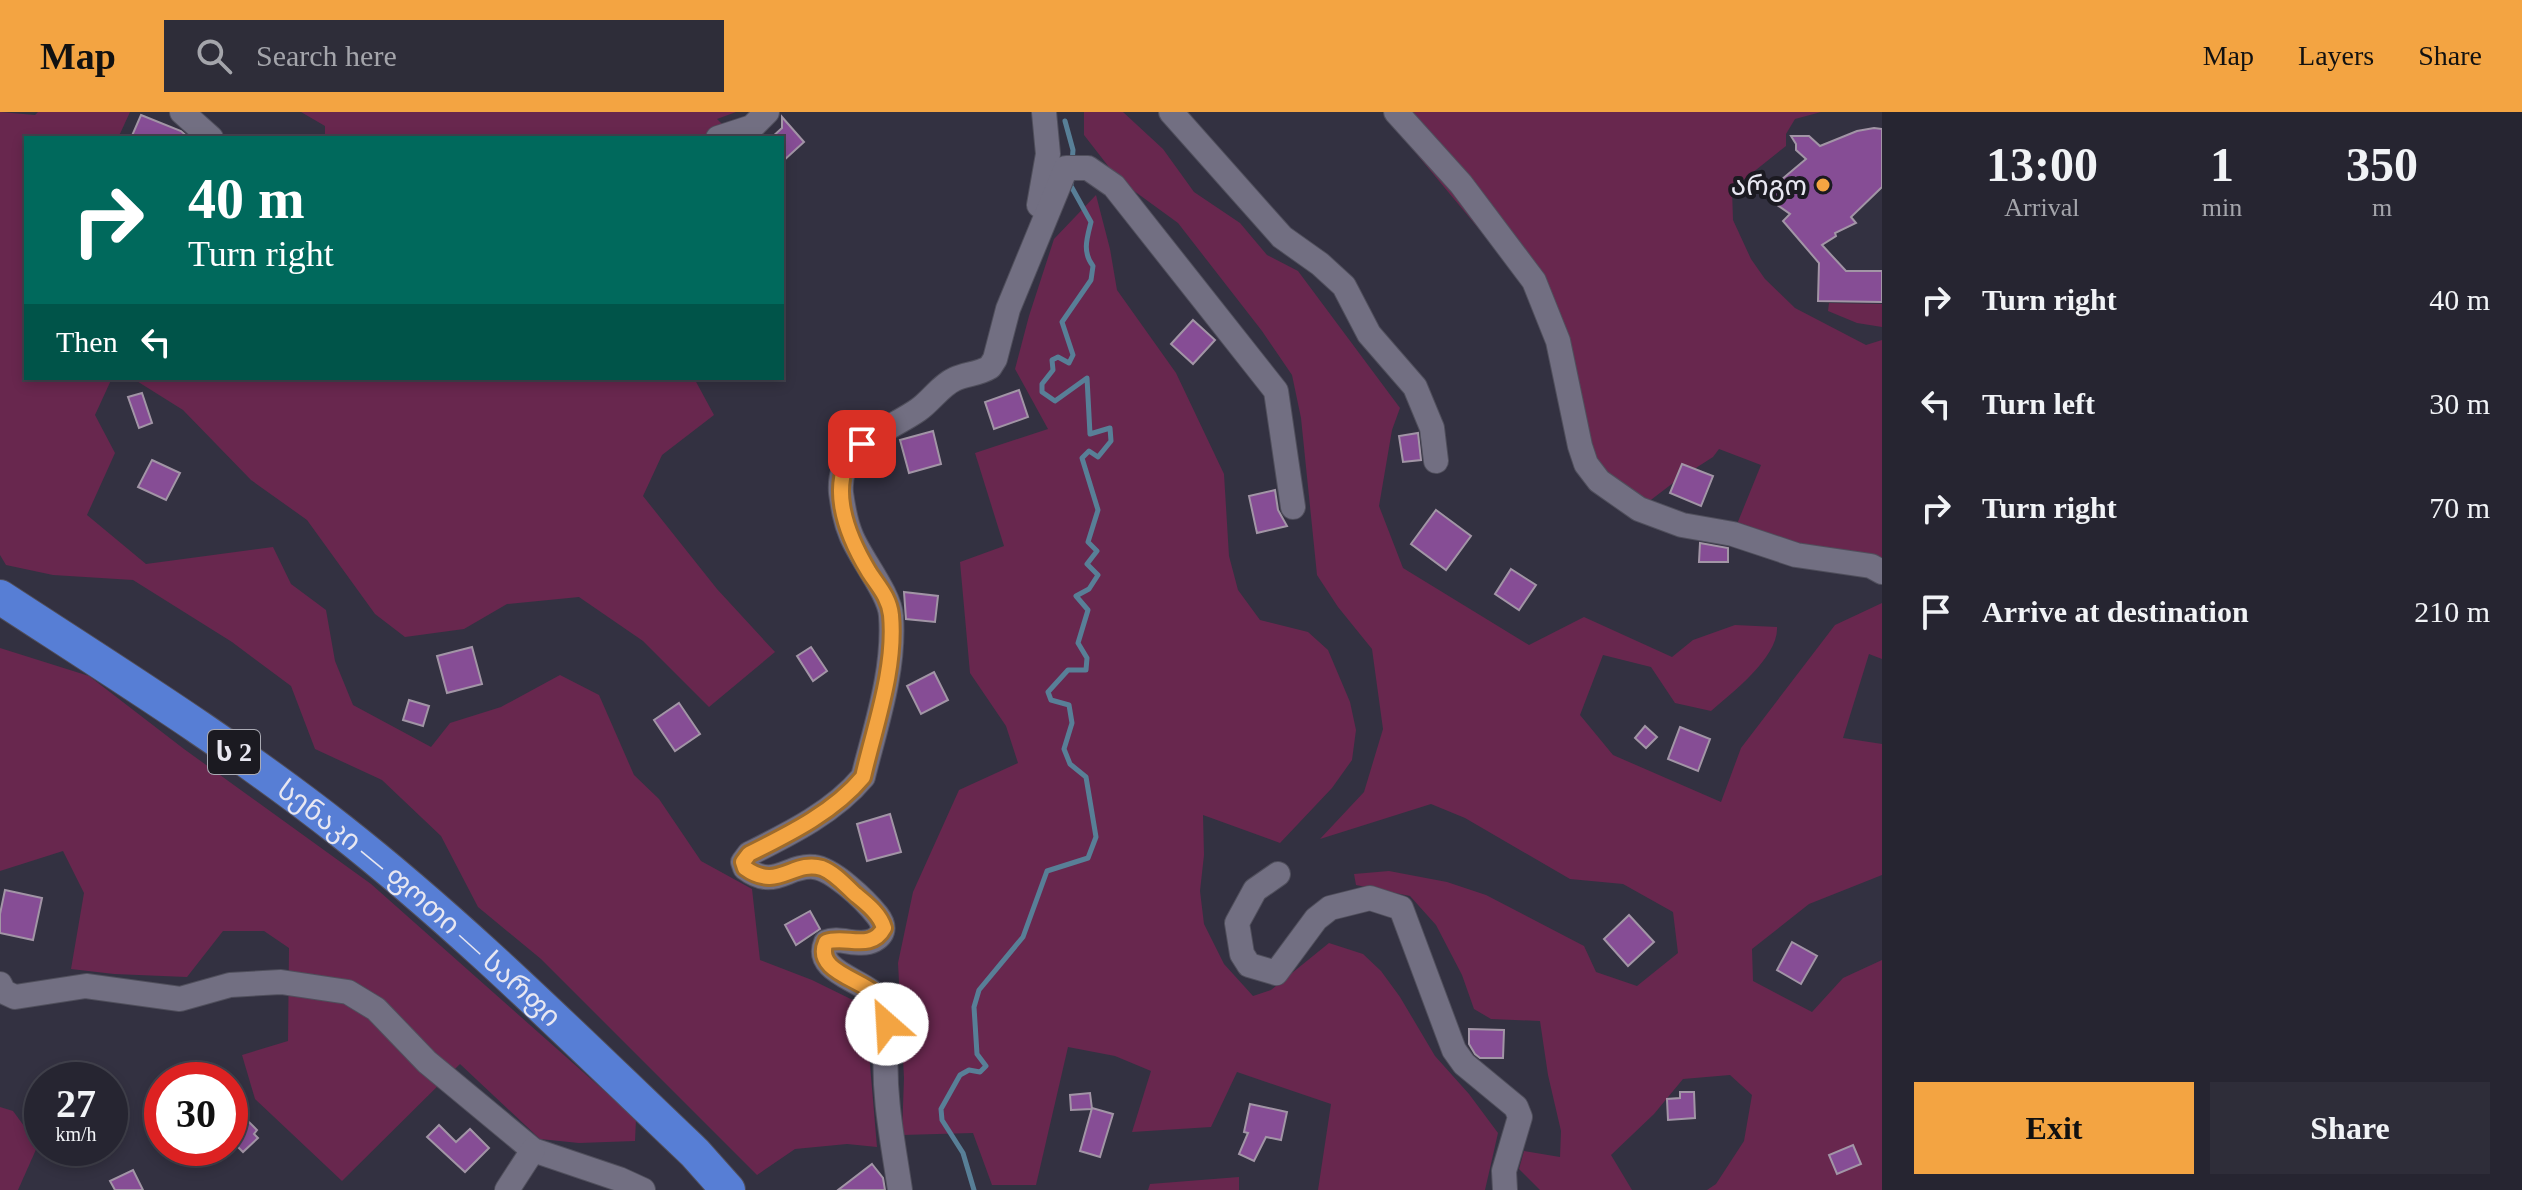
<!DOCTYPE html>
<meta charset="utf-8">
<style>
:root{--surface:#262531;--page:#2e2d39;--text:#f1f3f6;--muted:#a4a5ab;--line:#42424d;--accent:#f3a442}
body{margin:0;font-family:"Times New Roman","Noto Sans Georgian",serif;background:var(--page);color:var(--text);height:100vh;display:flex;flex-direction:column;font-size:30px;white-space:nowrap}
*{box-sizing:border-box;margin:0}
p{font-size:26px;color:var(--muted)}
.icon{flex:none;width:44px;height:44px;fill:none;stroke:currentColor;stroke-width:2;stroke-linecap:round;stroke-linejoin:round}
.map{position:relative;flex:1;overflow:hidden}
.sheet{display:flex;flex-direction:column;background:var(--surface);width:640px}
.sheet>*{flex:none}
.top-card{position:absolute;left:24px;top:24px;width:760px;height:244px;border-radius:0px;box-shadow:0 4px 12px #0003,0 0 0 2px var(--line);background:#00695c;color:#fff;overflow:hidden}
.speed{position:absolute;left:24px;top:950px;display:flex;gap:16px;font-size:40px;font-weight:700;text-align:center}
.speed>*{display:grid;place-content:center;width:104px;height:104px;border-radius:50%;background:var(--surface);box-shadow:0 4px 12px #0003,0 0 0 2px var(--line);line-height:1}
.speed small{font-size:20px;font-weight:400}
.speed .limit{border:12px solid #d22;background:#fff;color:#111}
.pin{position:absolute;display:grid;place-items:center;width:68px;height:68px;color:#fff;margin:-34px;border-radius:16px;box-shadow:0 4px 12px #0006}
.me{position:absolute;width:88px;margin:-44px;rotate:334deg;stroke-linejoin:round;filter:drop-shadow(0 0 6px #0008)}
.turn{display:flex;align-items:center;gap:28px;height:168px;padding:0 32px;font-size:36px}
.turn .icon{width:104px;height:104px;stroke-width:2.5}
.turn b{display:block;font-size:56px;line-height:68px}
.then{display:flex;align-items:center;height:76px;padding:0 32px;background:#0003;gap:16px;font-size:30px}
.eta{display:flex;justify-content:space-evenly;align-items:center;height:136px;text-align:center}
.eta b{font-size:48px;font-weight:700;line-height:56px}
.button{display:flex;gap:16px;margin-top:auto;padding:16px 32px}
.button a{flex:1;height:92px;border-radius:0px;background:var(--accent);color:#111;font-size:32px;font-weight:700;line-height:92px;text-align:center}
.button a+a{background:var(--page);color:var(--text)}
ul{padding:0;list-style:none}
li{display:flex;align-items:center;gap:24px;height:104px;padding:0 32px}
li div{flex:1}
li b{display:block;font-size:30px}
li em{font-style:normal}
header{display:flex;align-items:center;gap:48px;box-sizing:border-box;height:112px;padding:0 40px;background:var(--accent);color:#111}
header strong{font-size:38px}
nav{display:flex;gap:44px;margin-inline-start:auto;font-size:28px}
.search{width:560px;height:72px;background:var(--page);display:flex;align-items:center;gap:20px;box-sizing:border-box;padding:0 28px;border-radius:0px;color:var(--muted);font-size:30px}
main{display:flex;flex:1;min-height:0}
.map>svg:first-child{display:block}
.green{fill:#68274e}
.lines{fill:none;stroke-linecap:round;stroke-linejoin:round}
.stream{stroke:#587f97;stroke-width:5}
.building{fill:#864d95;stroke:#a295a6;stroke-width:2}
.minor-casing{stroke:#504f5c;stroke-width:26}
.highway-casing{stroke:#504f5c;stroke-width:36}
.minor{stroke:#726f82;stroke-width:24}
.highway{stroke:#577ed5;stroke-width:34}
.route-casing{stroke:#9e6b2b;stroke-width:20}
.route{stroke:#f3a442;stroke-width:14}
.poi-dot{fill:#f3a442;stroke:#1b1a21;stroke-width:3}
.labels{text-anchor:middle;stroke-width:8;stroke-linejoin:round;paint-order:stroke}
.shield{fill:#1b1a21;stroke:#aaaab3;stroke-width:2}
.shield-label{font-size:26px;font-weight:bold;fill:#e8e7f1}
.poi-label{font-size:28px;fill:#e8e7f1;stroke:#1b1a21;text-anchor:end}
.street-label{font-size:28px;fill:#e8e7f1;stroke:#1b1a21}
</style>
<header>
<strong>Map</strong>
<div class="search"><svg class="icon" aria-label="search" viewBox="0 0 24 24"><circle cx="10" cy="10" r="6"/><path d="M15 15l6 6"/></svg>Search here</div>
<nav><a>Map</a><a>Layers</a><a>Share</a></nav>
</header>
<main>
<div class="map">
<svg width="1882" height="1078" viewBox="0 0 1882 1078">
<rect width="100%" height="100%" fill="#333141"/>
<g class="green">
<polygon points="0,0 35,3 38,0 130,0 118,26 26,26 26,266 112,266 95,303 115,341 87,403 146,452 273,435 291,472 326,498 335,549 353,593 431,635 450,611 501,595 560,563 599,583 634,663 659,687 701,749 752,777 760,848 812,868 865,894 877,1035 847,1032 795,1037 757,1063 541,847 478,795 441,724 382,668 315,637 291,574 232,530 133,468 53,463 6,453 0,443"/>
<polygon points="301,0 736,0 717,7 736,26 325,26 325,14"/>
<path d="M 1084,0 L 1123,0 L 1163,37 L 1194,80 L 1240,111 L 1267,143 L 1298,159 L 1400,296 L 1392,318 L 1379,394 L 1403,456 L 1529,533 L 1584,505 L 1672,545 L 1693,528 L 1735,513 L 1777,515 C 1779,545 1732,581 1711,599 L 1675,591 L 1651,555 L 1603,543 L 1580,603 L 1613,643 L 1721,690 L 1741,636 L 1835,513 L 1882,491 L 1882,547 L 1869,542 L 1843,626 L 1882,632 L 1882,763 L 1809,792 L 1752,837 L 1753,869 L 1812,900 L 1843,866 L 1882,848 L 1882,1078 L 1707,1078 L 1716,1072 L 1744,1029 L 1752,983 L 1730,963 L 1683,967 L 1654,1002 L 1611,1043 L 1632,1078 L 1540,1078 L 1519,1057 L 1524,1039 L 1560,1045 L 1561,1019 L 1548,963 L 1540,909 L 1491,907 L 1474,897 L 1462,863 L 1436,813 L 1410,784 L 1356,773 L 1354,762 L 1389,759 L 1447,770 L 1486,783 L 1584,834 L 1596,860 L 1637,874 L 1678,841 L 1673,800 L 1623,772 L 1570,767 L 1465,706 L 1431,692 L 1320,727 L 1364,680 L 1383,617 L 1372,537 L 1338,495 L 1317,463 L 1301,306 L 1292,263 L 1262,219 L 1178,111 L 1119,68 L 1084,23 Z"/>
<polygon points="1403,0 1821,0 1795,7 1786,22 1786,34 1732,77 1733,108 1751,147 1765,167 1795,196 1866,233 1882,228 1882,460 1733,422 1761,353 1719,337 1713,345 1677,368 1639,397 1599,369 1548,200 1390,10"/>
<polygon points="1096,83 1110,137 1117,178 1176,261 1224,362 1229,444 1238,478 1260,508 1308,520 1328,538 1350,590 1356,618 1352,648 1332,676 1280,731 1203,703 1204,743 1200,779 1204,812 1224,852 1253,884 1271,878 1329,831 1363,842 1381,859 1400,885 1435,944 1469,982 1498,1021 1485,1078 1318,1078 1331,992 1237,960 1211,1015 1132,1020 1151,959 1115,944 1068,935 1036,1073 992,1073 973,1021 902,1023 904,966 898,851 913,780 959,678 1018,651 1006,614 970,561 960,450 1004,434 975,341 1048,317 1015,257 1029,204 1054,127"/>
<polygon points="1829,191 1882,192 1882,215 1857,211 1828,199"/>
<polygon points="132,266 694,266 714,303 662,343 643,384 717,477 775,540 709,595 643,529 579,485 507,492 464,517 405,525 375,502 307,408 251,368 183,298"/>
<polygon points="0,536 89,564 184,637 371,772 636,1007 635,1029 579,1031 540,1027 460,952 342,1069 255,987 242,943 288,929 289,836 264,819 223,819 187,865 114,862 71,857 84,781 63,739 0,759"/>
<polygon points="0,995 13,999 38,1033 18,1078 0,1078"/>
<polygon points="1239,1065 1239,1078 1148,1078 1150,1072"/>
</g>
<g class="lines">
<g class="stream">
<polyline points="1065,9 1073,38 1072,51"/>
<path d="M 974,1078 L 963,1041 L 942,1008 L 941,997 L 960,963 L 969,958 L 980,960 L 986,954 L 977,942 L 974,895 L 979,878 L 1023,825 L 1047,759 L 1088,746 L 1096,725 L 1086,665 L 1070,652 L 1064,637 L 1072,611 L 1069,593 L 1051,588 L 1048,580 L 1068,558 L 1086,558 L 1087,546 L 1078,531 L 1088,498 L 1076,484 L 1089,477 L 1098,463 L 1087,452 L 1097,439 L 1088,430 L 1098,398 L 1082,346 L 1089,339 L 1098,345 L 1111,329 L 1110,316 L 1090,322 L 1087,266 L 1055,289 L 1042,280 L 1042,272 L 1053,258 L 1052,248 L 1058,245 L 1069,251 L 1073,243 L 1062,210 L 1091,168 L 1093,154 C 1082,140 1087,126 1091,110 L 1071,74 L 1071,69"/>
</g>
</g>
<g class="building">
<polygon points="141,3 181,19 189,26 131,26"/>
<polygon points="782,5 804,30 782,50 782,26 771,26 782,16"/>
<polygon points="1874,16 1882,17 1882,75 1851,105 1856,111 1835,121 1836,124 1822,133 1846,159 1882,159 1882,190 1818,189 1819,151 1783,109 1790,102 1763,83 1806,47 1796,38 1796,32 1791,24 1809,24 1820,34 1857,19"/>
<polygon points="1193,208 1215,228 1193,252 1171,232"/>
<polygon points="1019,278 1028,305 994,317 985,290"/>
<polygon points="142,281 152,311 139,316 128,285"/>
<polygon points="933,319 941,352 909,361 900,328"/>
<polygon points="1418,321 1421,348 1403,350 1399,324"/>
<polygon points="152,348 180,361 166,388 138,375"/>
<polygon points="1682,352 1713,364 1701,394 1670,381"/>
<polygon points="1275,378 1278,398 1287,414 1257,421 1249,384"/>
<polygon points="1436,398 1471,424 1446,458 1411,432"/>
<polygon points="1700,431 1728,436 1728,450 1699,450"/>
<polygon points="1511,457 1536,473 1519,498 1495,482"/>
<polygon points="904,480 938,484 935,510 906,507"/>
<polygon points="472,535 482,572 447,581 437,544"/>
<polygon points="811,535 827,559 813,569 797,544"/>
<polygon points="934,560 948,588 921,602 907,574"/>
<polygon points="409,588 429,594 423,614 403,608"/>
<polygon points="679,591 700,622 675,639 654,608"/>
<polygon points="1645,614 1657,625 1646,636 1635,626"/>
<polygon points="1680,615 1710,627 1698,659 1668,647"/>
<polygon points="890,702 901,740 867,749 857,712"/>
<polygon points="5,778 42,786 33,828 0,821 0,802"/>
<polygon points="810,799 820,817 796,833 785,813"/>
<polygon points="1629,803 1654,830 1628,854 1604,827"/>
<polygon points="1792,830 1817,844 1801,872 1777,858"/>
<polygon points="1469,917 1504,918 1503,946 1480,946 1475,942 1469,932"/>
<polygon points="1680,980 1694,980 1695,1006 1668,1008 1667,987 1680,986"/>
<polygon points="1090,981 1092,997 1071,998 1070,983"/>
<polygon points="1250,992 1287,1000 1281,1028 1266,1025 1254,1049 1239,1042 1248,1021 1244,1020"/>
<polygon points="1092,996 1113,1002 1100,1045 1080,1039"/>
<polygon points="241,1009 245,1013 249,1010 257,1018 254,1022 258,1026 243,1040 230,1027 230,1020"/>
<polygon points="439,1013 456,1030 470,1017 489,1036 465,1060 427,1025"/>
<polygon points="1853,1033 1861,1052 1837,1062 1829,1043"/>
<polygon points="872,1052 883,1066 885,1078 838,1078"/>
<polygon points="133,1058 143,1078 115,1078 110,1069"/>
</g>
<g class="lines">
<defs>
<g id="minor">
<polyline points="182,0 211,26"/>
<polyline points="1171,0 1282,125 1320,152 1344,174 1369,222 1415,275 1432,316 1436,349"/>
<polyline points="1396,0 1461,72 1534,169 1558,229 1580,334 1586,352 1599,369 1639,397 1682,413 1733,422 1796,443 1871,454 1882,460"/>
<polyline points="718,26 752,15 767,0"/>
<polyline points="1039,93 1048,42 1044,0"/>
<polyline points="1278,762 1255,778 1237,811 1242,842 1249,853 1276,861 1316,807 1330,796 1370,786 1401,796 1454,938 1464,952 1516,995 1520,1005 1504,1059 1505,1078"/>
<polyline points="0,872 4,880 15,885 86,874 180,887 230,873 281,870 348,880 376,897 427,950 533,1038 619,1067 643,1078"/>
<polyline points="507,1078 533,1038"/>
<path d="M 900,1078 C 893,1030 883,984 886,935 C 886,922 889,905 883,892 C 871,868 812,862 826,830 C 840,824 859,836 874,828 C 886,821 884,812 877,803 C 865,788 833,757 814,755 C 787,752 775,779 745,756 L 743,750 L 749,742 C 789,722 834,700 863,665 C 876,613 895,558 891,504 C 890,482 860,446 851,423 C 845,409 843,395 841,381 C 837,332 885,321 918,298 C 931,289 941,273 955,267 C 966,262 979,262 990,255 L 995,247 L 1008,197 L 1066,56 L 1088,56 L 1114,74 L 1276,279 L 1293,395"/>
</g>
<g id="highway">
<path id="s1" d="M 0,485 C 115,560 232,633 340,718 C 466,817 579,931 695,1041 L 728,1078"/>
</g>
</defs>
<use href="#minor" class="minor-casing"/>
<use href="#highway" class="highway-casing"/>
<use href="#minor" class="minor"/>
<use href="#highway" class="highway"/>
</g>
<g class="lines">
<defs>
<path id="route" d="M 862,332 C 823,365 846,422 869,460 C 878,474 889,485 891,503 C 896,557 875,613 863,665 C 834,700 789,722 749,742 L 743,750 L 745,756 C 778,780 793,747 822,756 C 835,761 846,774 856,783 C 867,792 880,802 884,816 C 871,840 846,823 826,830 C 813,859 861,867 877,883 C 885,891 886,901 887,912"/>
</defs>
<use href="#route" class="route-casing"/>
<use href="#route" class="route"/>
</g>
<circle class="poi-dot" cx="1823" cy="73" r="8"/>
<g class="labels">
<rect class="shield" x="208" y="618" width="52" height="44" rx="6"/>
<g class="shield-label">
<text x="234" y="649">ს 2</text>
</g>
<g class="poi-label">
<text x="1807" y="83">არგო</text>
</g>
<g class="street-label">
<text dy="10" stroke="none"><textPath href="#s1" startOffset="520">სენაკი — ფოთი — სარფი</textPath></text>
</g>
</g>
</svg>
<div class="speed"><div>27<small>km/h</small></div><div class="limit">30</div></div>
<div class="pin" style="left:862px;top:332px;background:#d93025"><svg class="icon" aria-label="arrive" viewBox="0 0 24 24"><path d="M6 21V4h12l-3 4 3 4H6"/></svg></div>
<svg class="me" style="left:887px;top:912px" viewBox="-20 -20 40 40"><circle r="19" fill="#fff"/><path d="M0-13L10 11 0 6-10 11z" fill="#f3a442"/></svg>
<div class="top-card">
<div class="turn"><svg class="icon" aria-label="right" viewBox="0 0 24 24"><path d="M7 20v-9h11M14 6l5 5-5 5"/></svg><div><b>40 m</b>Turn right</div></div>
<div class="then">Then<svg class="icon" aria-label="left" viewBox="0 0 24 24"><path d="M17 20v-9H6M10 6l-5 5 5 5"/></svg></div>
</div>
</div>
<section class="sheet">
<div class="eta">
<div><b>13:00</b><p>Arrival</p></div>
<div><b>1</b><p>min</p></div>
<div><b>350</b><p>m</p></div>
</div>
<ul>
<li><svg class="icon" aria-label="right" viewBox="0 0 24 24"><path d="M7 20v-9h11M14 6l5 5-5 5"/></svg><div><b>Turn right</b></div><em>40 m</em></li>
<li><svg class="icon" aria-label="left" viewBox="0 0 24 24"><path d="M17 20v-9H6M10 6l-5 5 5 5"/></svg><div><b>Turn left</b></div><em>30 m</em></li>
<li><svg class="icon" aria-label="right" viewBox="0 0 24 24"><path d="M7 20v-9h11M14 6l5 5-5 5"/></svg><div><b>Turn right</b></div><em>70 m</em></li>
<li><svg class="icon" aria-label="arrive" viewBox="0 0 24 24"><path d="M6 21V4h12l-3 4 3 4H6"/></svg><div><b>Arrive at destination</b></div><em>210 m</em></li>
</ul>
<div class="button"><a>Exit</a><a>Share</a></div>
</section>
</main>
